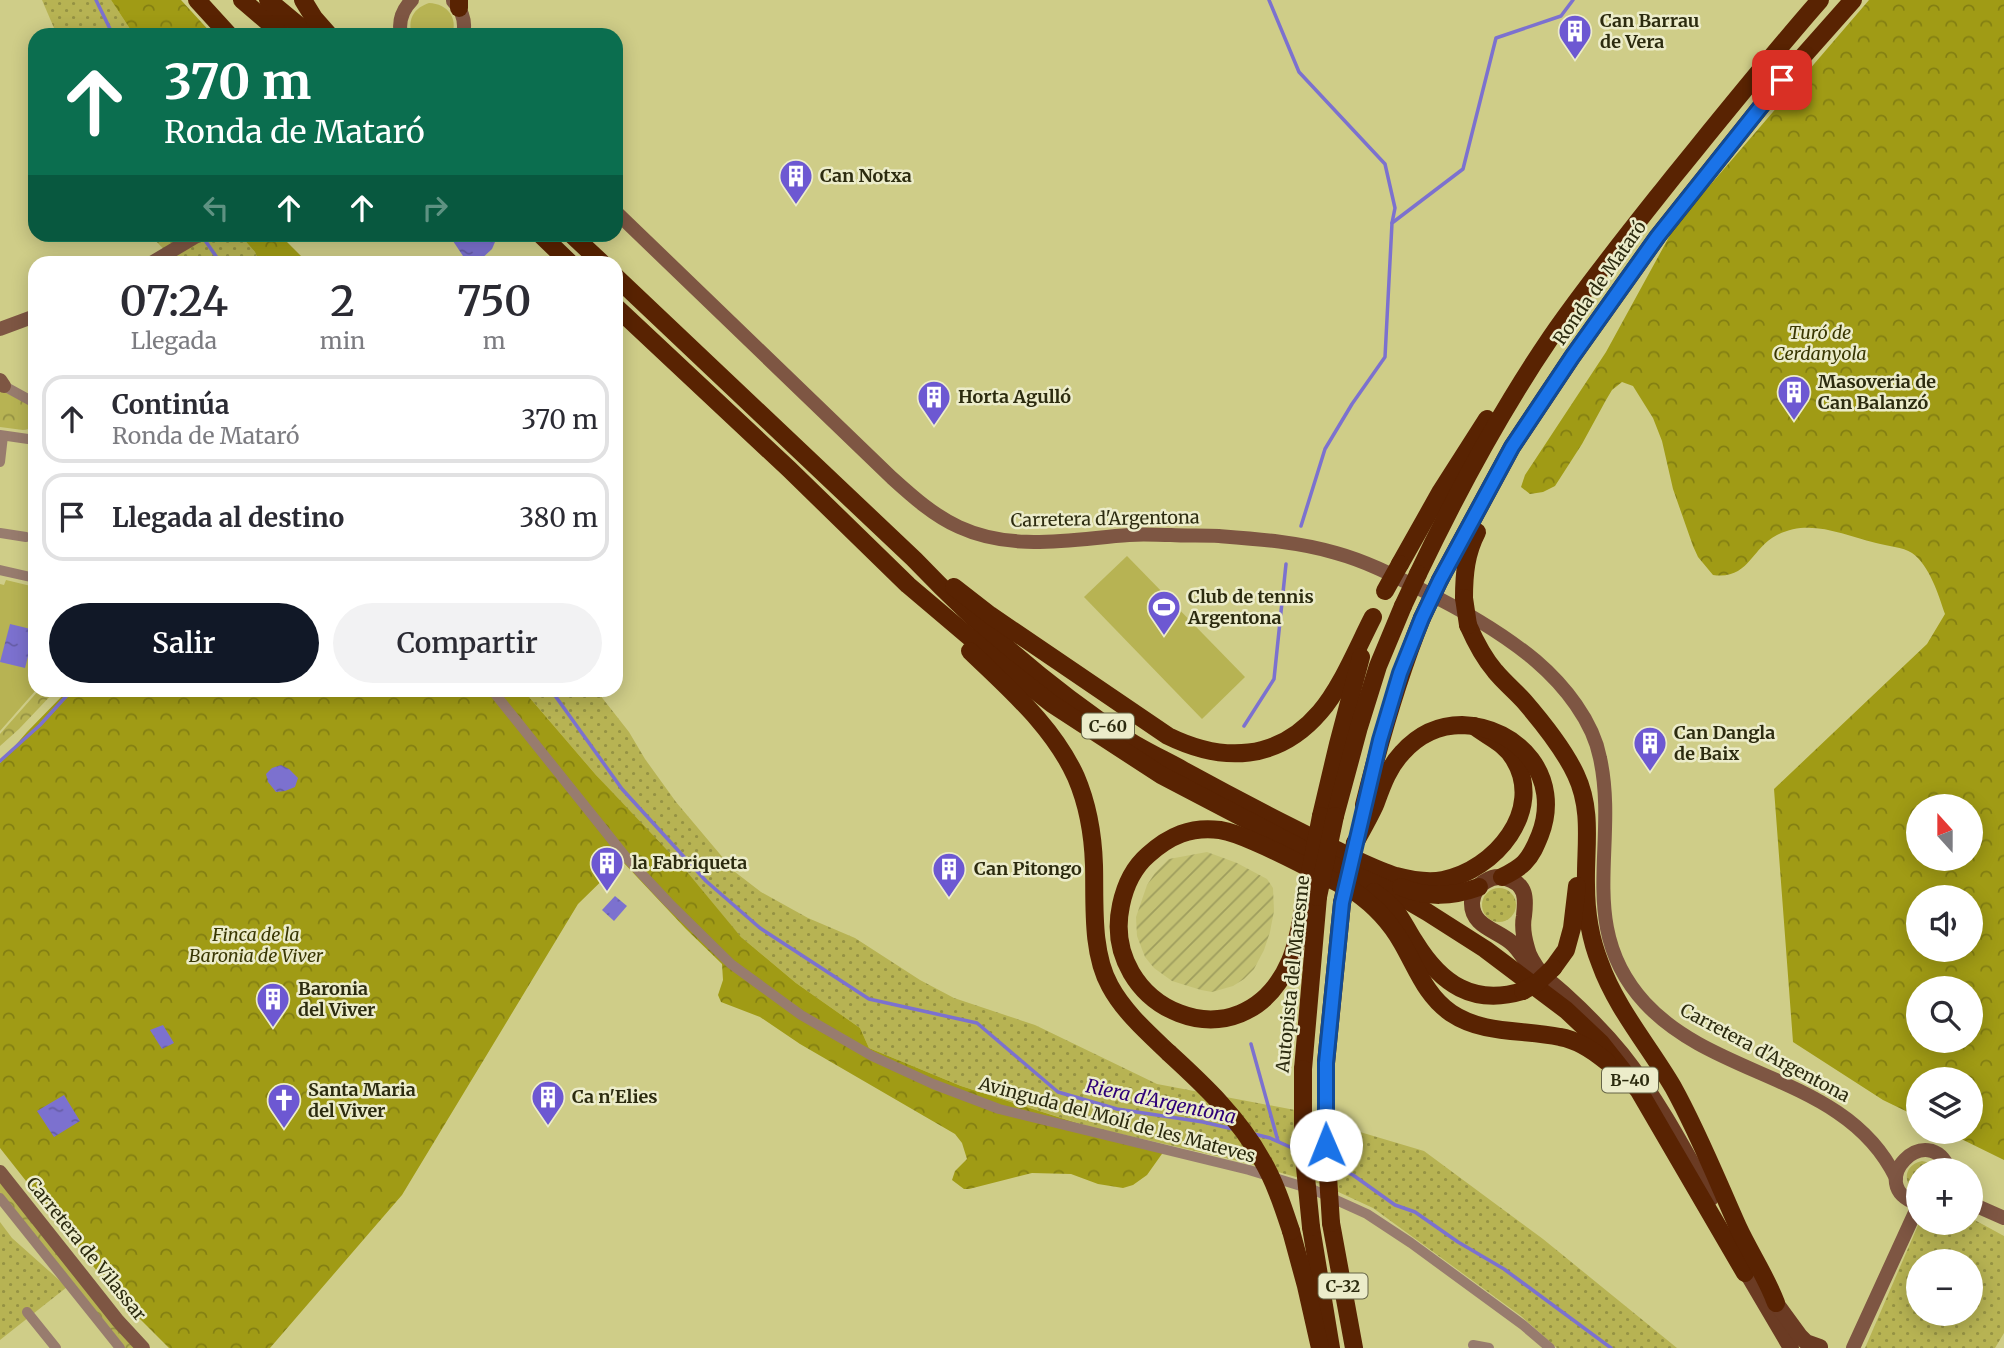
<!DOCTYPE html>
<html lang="es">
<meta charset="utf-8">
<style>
:root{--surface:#fff;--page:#f2f2f3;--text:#2b2b33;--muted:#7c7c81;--line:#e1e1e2;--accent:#111827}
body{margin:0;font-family:Merriweather,serif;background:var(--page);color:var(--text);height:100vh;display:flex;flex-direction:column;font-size:26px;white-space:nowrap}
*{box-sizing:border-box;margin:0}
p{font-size:23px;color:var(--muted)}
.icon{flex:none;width:38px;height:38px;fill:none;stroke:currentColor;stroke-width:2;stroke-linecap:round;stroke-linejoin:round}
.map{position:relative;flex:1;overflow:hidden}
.sheet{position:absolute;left:28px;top:256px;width:595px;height:441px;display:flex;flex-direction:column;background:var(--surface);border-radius:21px;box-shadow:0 4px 18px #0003}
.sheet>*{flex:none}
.guide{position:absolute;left:28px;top:28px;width:595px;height:214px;border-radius:21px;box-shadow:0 4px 18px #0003;background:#0b6e4f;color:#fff;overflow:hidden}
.needle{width:46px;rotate:339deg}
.tools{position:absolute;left:1906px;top:794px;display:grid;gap:14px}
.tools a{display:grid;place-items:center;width:77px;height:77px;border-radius:50%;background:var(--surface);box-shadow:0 4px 18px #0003;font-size:35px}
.pin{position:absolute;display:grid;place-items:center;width:60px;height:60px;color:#fff;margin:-30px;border-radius:14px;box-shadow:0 4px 10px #0006}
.me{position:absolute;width:77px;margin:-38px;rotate:359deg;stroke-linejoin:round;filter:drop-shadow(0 0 5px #0008)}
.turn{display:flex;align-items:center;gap:24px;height:147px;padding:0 21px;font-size:32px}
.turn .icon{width:91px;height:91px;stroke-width:2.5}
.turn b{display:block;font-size:49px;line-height:60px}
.lanes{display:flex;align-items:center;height:66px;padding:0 21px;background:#0003;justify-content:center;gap:35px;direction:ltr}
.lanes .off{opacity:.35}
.eta{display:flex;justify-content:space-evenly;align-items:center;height:119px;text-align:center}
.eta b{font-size:42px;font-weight:600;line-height:49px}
.primary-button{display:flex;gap:14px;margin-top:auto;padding:14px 21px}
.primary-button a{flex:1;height:80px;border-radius:42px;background:var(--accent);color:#fff;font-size:28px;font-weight:600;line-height:80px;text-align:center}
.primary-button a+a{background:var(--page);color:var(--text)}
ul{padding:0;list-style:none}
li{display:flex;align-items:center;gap:21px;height:88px;margin:0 14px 10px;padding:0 7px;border:4px solid var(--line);border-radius:21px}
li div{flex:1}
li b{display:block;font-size:26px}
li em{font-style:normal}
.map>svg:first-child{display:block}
.industrial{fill:url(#industrial-furrows)}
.grass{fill:url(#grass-dots);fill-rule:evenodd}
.forest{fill:url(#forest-crowns);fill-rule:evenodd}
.park{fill:url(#park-crowns)}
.garden{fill:#b7b353}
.water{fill:url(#water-ripples)}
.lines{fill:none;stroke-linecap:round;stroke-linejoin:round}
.stream{stroke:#7c71cf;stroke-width:3.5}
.street{stroke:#987c6e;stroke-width:10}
.secondary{stroke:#7e5643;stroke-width:14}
.primary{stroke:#6b3b23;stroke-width:16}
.highway{stroke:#592302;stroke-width:18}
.highway-bridge{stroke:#592302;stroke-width:18}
.route-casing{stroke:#114b97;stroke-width:18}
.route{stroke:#1a73e8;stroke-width:12}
.labels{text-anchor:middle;stroke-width:5;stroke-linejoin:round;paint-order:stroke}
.shield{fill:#ececca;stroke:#666547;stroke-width:2}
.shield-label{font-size:16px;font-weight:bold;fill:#2c2b0f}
.poi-label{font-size:18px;font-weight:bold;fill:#2c2b0f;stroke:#ececca;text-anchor:start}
.street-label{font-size:18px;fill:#2c2b0f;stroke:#ececca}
.park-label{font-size:18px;font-style:italic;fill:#393703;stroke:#ececca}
.water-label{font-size:19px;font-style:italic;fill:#2e0078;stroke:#ececca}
</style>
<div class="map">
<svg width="2004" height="1348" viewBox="0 0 2004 1348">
<defs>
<pattern id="industrial-furrows" width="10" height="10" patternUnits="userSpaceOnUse" patternTransform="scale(1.75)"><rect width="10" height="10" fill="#c4c274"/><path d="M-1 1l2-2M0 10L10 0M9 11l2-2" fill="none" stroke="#9f9e5e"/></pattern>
<pattern id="grass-dots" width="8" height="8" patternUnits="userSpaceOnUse" patternTransform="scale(1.75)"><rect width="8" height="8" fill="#b7b353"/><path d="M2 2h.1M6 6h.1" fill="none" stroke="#959243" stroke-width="1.8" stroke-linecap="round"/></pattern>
<pattern id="forest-crowns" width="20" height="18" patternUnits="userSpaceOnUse" patternTransform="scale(1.75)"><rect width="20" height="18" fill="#a09b15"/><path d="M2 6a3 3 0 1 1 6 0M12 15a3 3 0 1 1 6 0" fill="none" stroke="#837f12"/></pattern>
<pattern id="park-crowns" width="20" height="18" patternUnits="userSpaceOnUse" patternTransform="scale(1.75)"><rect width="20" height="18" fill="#b7b353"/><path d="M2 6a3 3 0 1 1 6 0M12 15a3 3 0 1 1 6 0" fill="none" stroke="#959243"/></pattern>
<pattern id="water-ripples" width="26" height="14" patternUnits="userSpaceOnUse" patternTransform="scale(1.75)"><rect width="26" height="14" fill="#7c71cf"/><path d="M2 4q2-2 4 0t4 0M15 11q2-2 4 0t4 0" fill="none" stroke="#665da6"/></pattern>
</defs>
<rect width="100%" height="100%" fill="#cfcd88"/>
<polygon class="industrial" points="1207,852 1237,863 1267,879 1273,888 1274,911 1270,932 1264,950 1254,969 1244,979 1233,986 1212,992 1201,990 1172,981 1154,968 1145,957 1137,936 1136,917 1147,885 1155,873 1169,859"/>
<g class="grass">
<polygon points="42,0 111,0 134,35 57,35"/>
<polygon points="150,235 240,235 255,252 259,262 176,262"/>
<polygon points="523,690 596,690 629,732 645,759 676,802 735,872 761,892 808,918 855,938 920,980 954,998 1035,1025 1157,1084 1295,1110 1360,1132 1424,1151 1543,1239 1677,1348 1557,1348 1521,1316 1373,1208 1321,1184 1239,1161 1090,1127 961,1086 869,1048 860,1028 796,983 741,937 596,775"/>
<circle cx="1499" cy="905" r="17"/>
<path d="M 1922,1161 L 1931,1163 L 1938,1171 L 1918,1171 L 1918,1193 L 1910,1187 C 1903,1175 1908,1164 1922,1161 Z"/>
<path d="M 1971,1218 L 2004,1236 L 2004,1333 L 1995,1348 L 1865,1348 L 1919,1223 L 1970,1223 ZM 1918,1262 L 1970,1262 L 1970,1314 L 1918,1314 Z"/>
<polygon points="0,1222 12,1238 67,1287 0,1340"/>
</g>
<g class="forest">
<polygon points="111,0 181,0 213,35 134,35"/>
<path d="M 1869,0 L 2004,0 L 2004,1160 L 1947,1132 L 1970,1132 L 1970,1080 L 1918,1080 L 1918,1117 L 1883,1100 L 1793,1042 L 1774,789 L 1927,644 L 1945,614 C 1938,594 1930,566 1912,553 C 1903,547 1887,546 1876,543 C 1843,535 1810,518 1777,535 C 1751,548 1749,580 1713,575 L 1698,557 L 1693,546 L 1673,489 L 1662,441 L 1653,418 L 1633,386 L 1622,382 L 1612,390 L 1606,400 L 1582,444 L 1555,486 L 1543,492 L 1530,494 L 1521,487 L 1525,475 L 1606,352 L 1675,226 ZM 1918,807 L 1970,807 L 1970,859 L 1918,859 ZM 1918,898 L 1970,898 L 1970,950 L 1918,950 ZM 1918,989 L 1970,989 L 1970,1041 L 1918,1041 Z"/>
<polygon points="240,235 280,235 307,262 259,262 255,252"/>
<polygon points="68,690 523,690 596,775 683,867 741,937 796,983 860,1028 869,1048 961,1086 1164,1151 1147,1175 1133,1185 1123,1188 1098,1184 1071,1174 1032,1173 969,1189 964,1189 952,1180 955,1171 967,1159 962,1143 955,1134 800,1044 760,1017 721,1002 718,995 723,980 722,964 686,929 622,861 578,904 402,1195 270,1348 169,1348 116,1295 0,1148 0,763 27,732"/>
</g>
<g class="park">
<polygon points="0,390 35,406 35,428 23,430 0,427"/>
<polygon points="39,690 56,690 19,729 0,746 0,734"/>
<polygon points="0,1173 141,1348 120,1348 0,1198"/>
</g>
<g class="garden">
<path d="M 429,3 C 448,4 458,18 452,35 L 412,35 C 407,19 414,8 429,3 Z"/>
<polygon points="1127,556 1245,677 1202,719 1084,597"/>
<polygon points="6,580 35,587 36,690 0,731 0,584 4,585"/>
</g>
<g class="water">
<polygon points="449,235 485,235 495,242 492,249 478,262 467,262"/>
<polygon points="10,624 35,630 25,668 0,662"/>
<polygon points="281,765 289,769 298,778 295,787 285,791 276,792 268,782 266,774 272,768"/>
<polygon points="615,896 627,906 614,921 602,910"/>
<polygon points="163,1025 174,1043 162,1049 150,1030"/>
<polygon points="64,1095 80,1121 54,1137 37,1111"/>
</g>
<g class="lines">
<g class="stream">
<polyline points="96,0 113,35"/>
<polyline points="1269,0 1299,72 1385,164 1395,208 1392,223"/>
<polyline points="202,236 220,262"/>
<polyline points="1301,526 1325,449 1352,404 1385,357 1392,223 1463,169 1496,38 1561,16 1573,0"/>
<polyline points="551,690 622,789 706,881 760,928 869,999 977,1023 1058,1092 1117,1109 1203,1122 1233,1129"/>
<polyline points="1244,726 1274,679 1286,564"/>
<polyline points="0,761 40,725 72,690"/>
<polyline points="1251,1044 1278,1141"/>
<polyline points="1254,1134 1270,1138 1299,1151"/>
<polyline points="1334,1167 1353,1175 1395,1205 1415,1212 1458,1242 1504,1269 1611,1348"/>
</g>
<g class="street">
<polyline points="4,386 35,403"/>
<polyline points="0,435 35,440"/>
<polyline points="0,462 3,436"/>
<polyline points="0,533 26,537"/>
<polyline points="0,570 35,578"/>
<polyline points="492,690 625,856 669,903 731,964 801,1015 872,1056 933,1084 999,1109 1249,1170 1314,1190 1367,1214 1411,1243 1523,1325 1550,1348"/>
<polyline points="0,1198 120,1348"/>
<polyline points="27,1312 56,1348"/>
<polyline points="1473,1345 1489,1348"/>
</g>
<g class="secondary">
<path d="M 453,1 C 463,11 466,22 463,35"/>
<path d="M 401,35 C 398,21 402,10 412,0"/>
<path d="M 616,212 L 892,478 C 913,497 933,515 959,527 C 1013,552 1072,539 1129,535 C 1143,534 1157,535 1171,535 C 1187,536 1203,535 1219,536 C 1258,539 1299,542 1336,553 C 1365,561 1391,574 1418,588 C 1460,609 1500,631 1536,661 C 1564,685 1593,721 1600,758 C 1619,845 1575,927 1645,1003 C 1716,1080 1847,1076 1896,1178"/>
<polyline points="153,262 200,234"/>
<polyline points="0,329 35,316"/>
<polyline points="0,380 4,386"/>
<polyline points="0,1172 118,1321 143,1348"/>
<polyline points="1970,1203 2004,1218"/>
<path d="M 1918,1204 C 1861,1185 1929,1116 1950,1171"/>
<polyline points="1853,1348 1918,1206"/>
</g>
<g class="primary">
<path d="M 1542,975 C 1536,967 1529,958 1527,948 C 1524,938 1522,926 1524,916 C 1526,899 1527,884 1506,878 C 1499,876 1492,877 1486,881 C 1478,885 1473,893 1472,902 C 1471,928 1500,930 1514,945 C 1519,950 1522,956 1527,961 C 1538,973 1551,982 1563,993 C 1584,1012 1604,1032 1622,1054 C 1657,1098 1684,1149 1711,1198"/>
<polyline points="1741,1263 1791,1348"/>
<polyline points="1768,1292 1800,1336 1806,1342 1820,1347"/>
</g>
<g class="highway">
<polyline points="197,0 229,35"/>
<polyline points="242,0 283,35"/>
<polyline points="268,0 310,35"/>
<polyline points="303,0 314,18 329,35"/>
<polyline points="459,8 459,0"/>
<polyline points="540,234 569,262"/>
<polyline points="571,234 601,262"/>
<path d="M 616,277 L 914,559 C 979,627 1049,688 1128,740 C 1145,751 1165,760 1183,770 C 1216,788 1248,805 1281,822 C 1307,835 1332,848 1357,860 C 1370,866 1383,872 1396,876 C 1411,880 1428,883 1443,880 C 1495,870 1545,810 1514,759 C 1505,743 1488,737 1474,726"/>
<polyline points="616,307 789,469 908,585 1000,663 1052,704 1161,775 1337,867 1391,891 1427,912 1485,949 1566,1010 1601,1043 1639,1091 1745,1273"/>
<polyline points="1400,564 1441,491 1487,419"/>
<path d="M 1418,574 C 1457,492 1500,412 1551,337 C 1589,282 1632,229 1674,176 C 1722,117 1770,57 1820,0"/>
<polyline points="1440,580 1512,447 1572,357 1658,236 1782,80 1853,0"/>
<path d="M 954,587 L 990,615 L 1168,736 C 1223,763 1278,761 1320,712 C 1341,688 1358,646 1373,617"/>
<path d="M 1464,598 C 1464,574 1466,553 1477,532"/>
<path d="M 1468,625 C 1475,641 1483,657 1495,671 C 1504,682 1515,691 1524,701 C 1543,723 1564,749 1576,775 C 1593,811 1585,848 1586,885 C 1586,912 1590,938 1600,963 C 1616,1008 1649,1046 1673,1087 C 1698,1132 1717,1180 1738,1227 C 1750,1253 1766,1276 1776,1303"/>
<path d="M 970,651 C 1010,690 1053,726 1076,777 C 1088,805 1093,835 1094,865 C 1095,903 1091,952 1110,986 C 1124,1012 1148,1033 1169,1053"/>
<path d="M 1364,805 C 1380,740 1397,680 1422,618"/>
<polyline points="1321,816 1338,744 1361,657"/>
<polyline points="1335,816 1359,727 1378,666 1403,606"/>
<path d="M 1355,843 C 1362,830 1369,818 1375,805 C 1382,786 1388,768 1402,753 C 1418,735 1438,725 1462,725 C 1520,727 1562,778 1540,835 C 1536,845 1532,855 1524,863 C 1518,869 1510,873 1502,877"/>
<path d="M 1401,887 C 1428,898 1451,897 1479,887"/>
<path d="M 1374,892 C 1381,897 1389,903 1395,910 C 1403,920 1408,932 1415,942 C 1441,984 1473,1006 1523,991"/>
<path d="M 1306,893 C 1302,915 1299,940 1290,961 C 1242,1072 1099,1008 1121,905 C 1125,886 1133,868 1148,855 C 1169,836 1191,826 1220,830 C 1232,832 1244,837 1255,842 C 1290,857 1322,875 1355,892 C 1375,906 1390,922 1402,943 C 1417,969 1426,996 1451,1013 C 1484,1035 1523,1029 1560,1037 C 1578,1040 1594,1051 1607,1062"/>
<polyline points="1553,968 1566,950 1572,928 1577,886"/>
<polyline points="1326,1063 1342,903"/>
<polyline points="1303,1069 1318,897"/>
<polyline points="1331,1223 1354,1348"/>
<polyline points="1311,1227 1331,1348"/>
<polyline points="1291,1231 1306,1286 1320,1348"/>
</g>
<g class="highway-bridge">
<polyline points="1385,591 1400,564"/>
<polyline points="1464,598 1468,625"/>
<polyline points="1403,606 1418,574"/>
<polyline points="1422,618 1440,580"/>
<polyline points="1306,893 1321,816"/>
<polyline points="1318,897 1335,816"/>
<polyline points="1342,903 1355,843"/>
<polyline points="1523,991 1537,983 1553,968"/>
<path d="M 1169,1053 C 1204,1085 1239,1118 1262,1160 C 1275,1182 1283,1207 1291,1231"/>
<polyline points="1326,1063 1326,1145 1331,1223"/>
<polyline points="1303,1069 1303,1147 1311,1227"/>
</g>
</g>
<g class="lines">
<defs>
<polyline id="route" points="1326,1145 1326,1063 1342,903 1380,740 1400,673 1422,618 1440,580 1512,447 1572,357 1658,236 1782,80"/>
</defs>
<use href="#route" class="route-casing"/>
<use href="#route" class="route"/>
</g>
<defs>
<symbol id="building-pin" viewBox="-11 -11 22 30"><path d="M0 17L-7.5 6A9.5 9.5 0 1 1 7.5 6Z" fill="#6d58d2" stroke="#ececca"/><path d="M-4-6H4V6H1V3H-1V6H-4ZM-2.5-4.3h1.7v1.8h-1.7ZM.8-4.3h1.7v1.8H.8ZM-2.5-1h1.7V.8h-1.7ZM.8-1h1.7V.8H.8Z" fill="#fff"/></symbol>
<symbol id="stadium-pin" viewBox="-11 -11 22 30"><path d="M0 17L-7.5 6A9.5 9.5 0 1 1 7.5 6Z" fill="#6d58d2" stroke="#ececca"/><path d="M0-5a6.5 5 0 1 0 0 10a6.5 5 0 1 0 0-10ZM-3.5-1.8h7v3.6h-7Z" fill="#fff"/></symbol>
<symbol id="church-pin" viewBox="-11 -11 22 30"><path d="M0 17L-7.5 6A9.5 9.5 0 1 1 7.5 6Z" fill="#6d58d2" stroke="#ececca"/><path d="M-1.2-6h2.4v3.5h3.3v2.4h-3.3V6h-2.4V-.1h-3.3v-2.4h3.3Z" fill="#fff"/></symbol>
</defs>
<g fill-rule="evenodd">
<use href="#building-pin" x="1556" y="12" width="38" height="52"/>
<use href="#building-pin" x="777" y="157" width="38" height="52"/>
<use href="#building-pin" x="1775" y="373" width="38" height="52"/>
<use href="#building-pin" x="915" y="378" width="38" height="52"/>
<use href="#stadium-pin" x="1145" y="588" width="38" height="52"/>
<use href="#building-pin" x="1631" y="724" width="38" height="52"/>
<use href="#building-pin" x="588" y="844" width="38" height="52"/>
<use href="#building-pin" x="930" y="850" width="38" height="52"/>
<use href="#building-pin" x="254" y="980" width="38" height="52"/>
<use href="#building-pin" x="529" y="1078" width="38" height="52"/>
<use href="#church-pin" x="265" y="1081" width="38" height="52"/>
</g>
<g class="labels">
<g class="shield">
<rect x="1082" y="713.5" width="52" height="25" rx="5"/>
<rect x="1602" y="1067.5" width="56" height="25" rx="5"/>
<rect x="1318.5" y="1273.5" width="49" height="25" rx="5"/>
</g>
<g class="shield-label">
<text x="1108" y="732">C-60</text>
<text x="1630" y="1086">B-40</text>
<text x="1343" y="1292">C-32</text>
</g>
<g class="poi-label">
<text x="1600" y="27">Can Barrau<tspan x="1600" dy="21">de Vera</tspan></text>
<text x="820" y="182">Can Notxa</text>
<text x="1818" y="388">Masoveria de<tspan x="1818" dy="21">Can Balanzó</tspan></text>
<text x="958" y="403">Horta Agulló</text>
<text x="1188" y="603">Club de tennis<tspan x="1188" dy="21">Argentona</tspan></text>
<text x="1674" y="739">Can Dangla<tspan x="1674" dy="21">de Baix</tspan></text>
<text x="632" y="869">la Fabriqueta</text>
<text x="974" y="875">Can Pitongo</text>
<text x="298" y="995">Baronia<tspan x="298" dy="21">del Viver</tspan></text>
<text x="308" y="1096">Santa Maria<tspan x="308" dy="21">del Viver</tspan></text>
<text x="572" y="1103">Ca n'Elies</text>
</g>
<g class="street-label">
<text transform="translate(1600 283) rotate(-55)" y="6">Ronda de Mataró</text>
<text transform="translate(1105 519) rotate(-1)" y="6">Carretera d'Argentona</text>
<text transform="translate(1293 974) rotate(-84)" y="6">Autopista del Maresme</text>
<text transform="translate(1765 1053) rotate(28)" y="6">Carretera d'Argentona</text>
<text transform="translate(1117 1120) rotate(15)" y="6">Avinguda del Molí de les Mateves</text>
<text transform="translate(86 1249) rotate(51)" y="6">Carretera de Vilassar</text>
</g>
<g class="park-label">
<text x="1820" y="339">Turó de<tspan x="1820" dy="21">Cerdanyola</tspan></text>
<text x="256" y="941">Finca de la<tspan x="256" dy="21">Baronia de Viver</tspan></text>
</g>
<g class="water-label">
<text transform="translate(1161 1101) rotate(12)" y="7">Riera d'Argentona</text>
</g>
</g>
</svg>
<div class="tools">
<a><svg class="needle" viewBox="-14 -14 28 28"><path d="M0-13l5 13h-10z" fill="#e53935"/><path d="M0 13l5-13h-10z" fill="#7c7c81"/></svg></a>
<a><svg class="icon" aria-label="sound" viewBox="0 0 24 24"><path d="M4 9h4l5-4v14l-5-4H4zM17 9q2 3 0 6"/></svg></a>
<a><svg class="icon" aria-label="search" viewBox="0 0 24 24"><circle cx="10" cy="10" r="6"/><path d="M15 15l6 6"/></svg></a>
<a><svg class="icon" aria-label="layers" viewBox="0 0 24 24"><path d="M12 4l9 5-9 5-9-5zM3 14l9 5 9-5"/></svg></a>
<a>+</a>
<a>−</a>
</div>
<div class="pin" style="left:1782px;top:80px;background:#d93025"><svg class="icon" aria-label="arrive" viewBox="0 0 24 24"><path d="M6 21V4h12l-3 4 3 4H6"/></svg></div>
<svg class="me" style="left:1326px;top:1145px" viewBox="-20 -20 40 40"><circle r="19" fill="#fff"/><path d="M0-13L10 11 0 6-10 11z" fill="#1a73e8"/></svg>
<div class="guide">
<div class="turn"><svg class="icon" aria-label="ahead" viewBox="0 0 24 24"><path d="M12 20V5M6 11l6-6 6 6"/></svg><div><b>370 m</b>Ronda de Mataró</div></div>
<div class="lanes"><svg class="icon off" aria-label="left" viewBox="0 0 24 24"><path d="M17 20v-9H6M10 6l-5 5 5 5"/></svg><svg class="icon" aria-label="ahead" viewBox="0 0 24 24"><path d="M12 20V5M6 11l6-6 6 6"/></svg><svg class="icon" aria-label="ahead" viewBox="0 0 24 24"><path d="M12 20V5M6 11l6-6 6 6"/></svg><svg class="icon off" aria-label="right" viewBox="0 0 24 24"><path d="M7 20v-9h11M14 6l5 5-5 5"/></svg></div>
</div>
<section class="sheet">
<div class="eta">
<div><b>07:24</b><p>Llegada</p></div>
<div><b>2</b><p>min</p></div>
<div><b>750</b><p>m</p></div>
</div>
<ul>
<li><svg class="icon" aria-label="ahead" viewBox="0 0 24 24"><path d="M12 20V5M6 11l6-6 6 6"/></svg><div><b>Continúa</b><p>Ronda de Mataró</p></div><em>370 m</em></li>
<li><svg class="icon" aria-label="arrive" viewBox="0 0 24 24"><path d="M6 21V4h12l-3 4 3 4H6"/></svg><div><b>Llegada al destino</b></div><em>380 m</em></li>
</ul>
<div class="primary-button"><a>Salir</a><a>Compartir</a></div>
</section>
</div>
